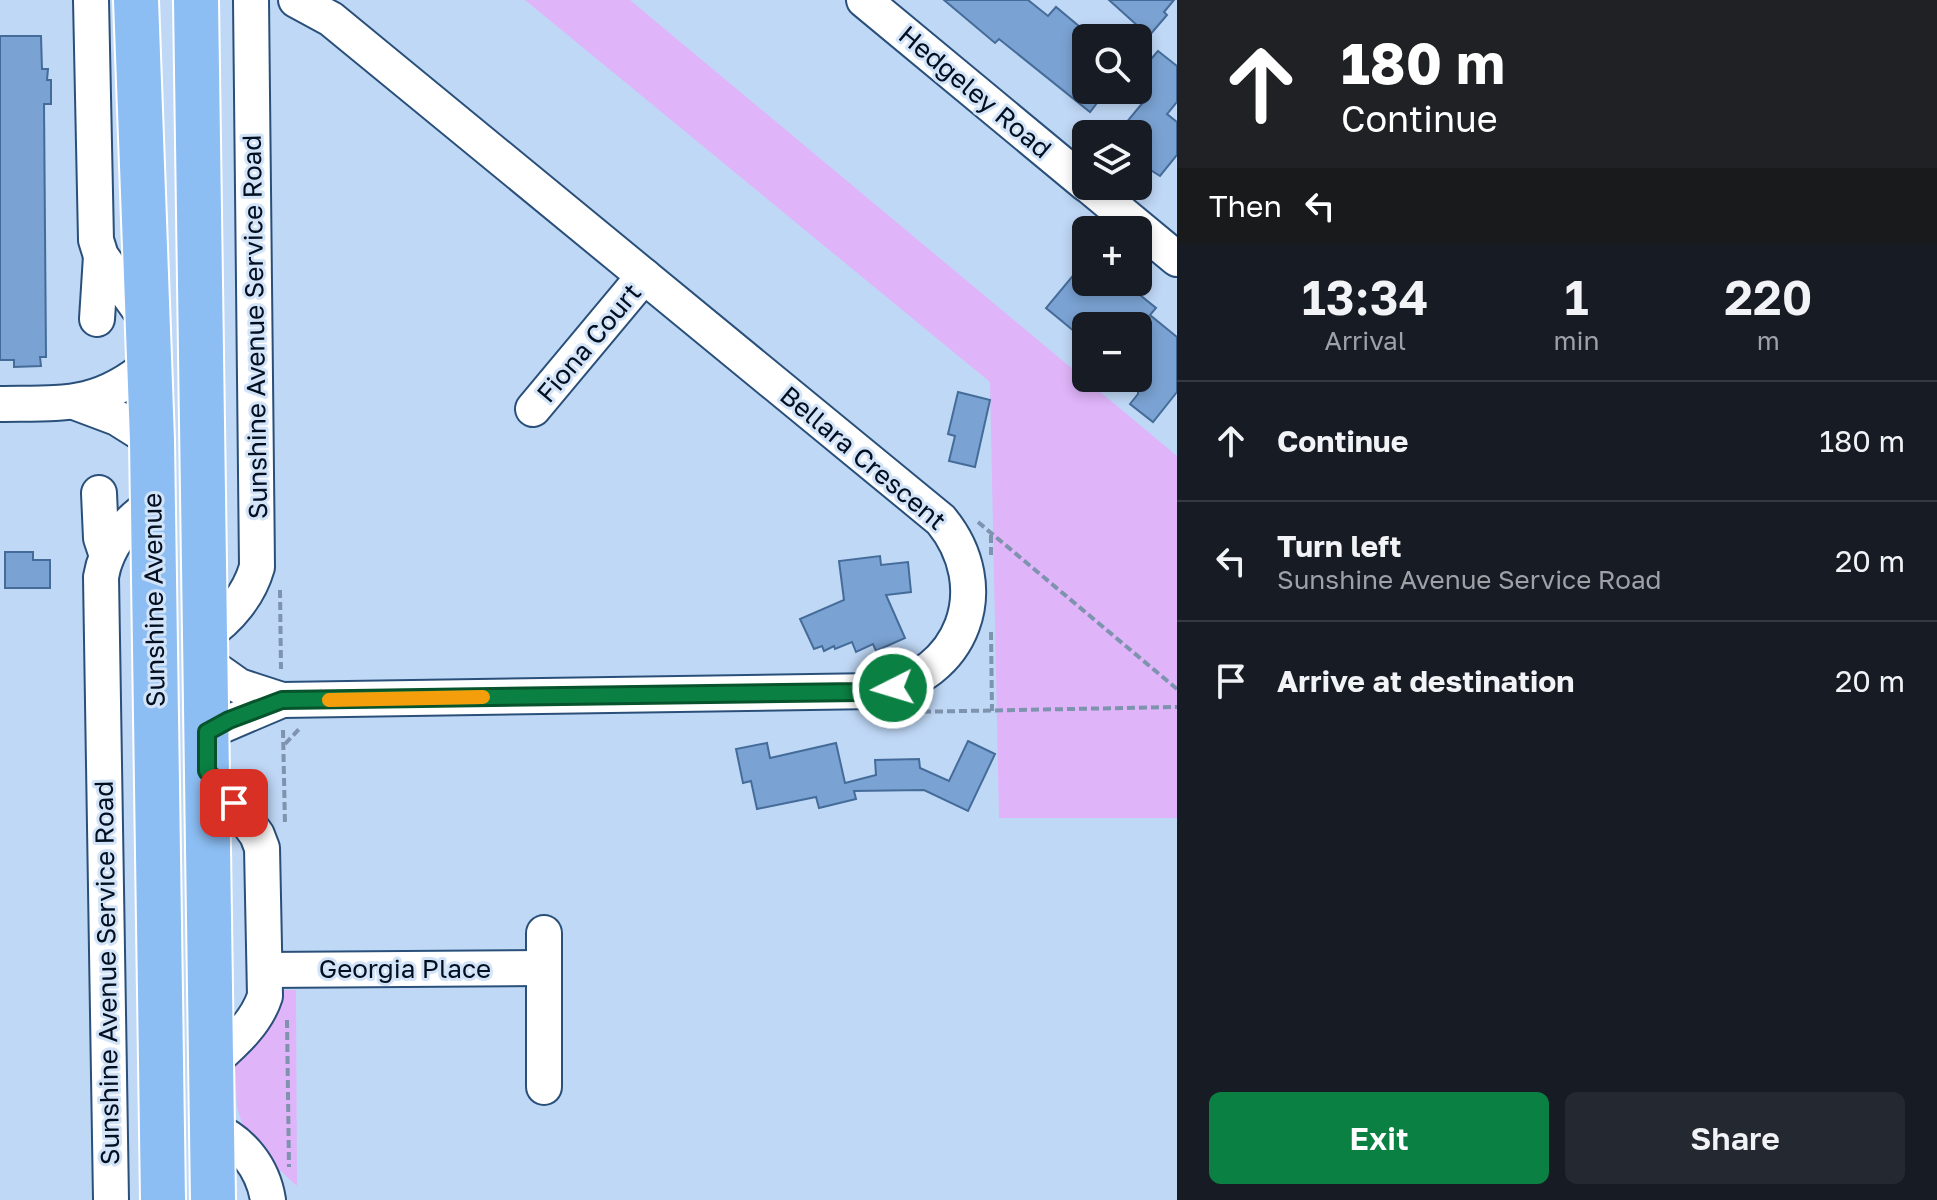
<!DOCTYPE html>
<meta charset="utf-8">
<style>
:root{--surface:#171b24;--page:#242831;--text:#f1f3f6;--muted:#9ea1a6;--line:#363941;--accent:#0b8043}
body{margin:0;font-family:"Golos Text",sans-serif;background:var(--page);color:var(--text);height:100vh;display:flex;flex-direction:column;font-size:30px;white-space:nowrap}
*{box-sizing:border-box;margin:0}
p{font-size:26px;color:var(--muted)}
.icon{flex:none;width:44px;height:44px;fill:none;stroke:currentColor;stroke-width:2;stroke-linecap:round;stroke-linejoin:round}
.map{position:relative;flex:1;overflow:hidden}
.side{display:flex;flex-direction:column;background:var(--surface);width:760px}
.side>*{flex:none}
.hud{background:#202124;color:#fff;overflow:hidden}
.fabs{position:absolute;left:1072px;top:24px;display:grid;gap:16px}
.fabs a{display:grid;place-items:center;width:80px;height:80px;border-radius:12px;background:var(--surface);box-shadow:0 4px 12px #0003;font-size:40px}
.pin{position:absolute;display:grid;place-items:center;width:68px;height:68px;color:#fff;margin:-34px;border-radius:16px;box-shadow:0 4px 12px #0006}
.me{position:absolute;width:88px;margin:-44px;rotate:265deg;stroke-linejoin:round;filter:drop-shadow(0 0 6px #0008)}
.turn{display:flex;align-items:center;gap:28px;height:168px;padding:0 32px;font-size:36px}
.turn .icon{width:104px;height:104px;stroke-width:2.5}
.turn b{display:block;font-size:56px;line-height:68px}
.then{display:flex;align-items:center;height:76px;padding:0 32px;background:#0003;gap:16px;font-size:30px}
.eta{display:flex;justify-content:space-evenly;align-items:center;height:136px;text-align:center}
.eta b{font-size:48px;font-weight:600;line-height:56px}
.cta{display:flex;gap:16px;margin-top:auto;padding:16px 32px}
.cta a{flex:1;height:92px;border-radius:12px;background:var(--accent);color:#fff;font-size:32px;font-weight:600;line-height:92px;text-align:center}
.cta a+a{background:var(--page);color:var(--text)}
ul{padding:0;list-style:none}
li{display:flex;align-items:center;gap:24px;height:120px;padding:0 32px;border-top:2px solid var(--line)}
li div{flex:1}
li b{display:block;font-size:30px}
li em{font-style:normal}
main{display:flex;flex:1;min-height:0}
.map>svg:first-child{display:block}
.green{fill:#dfb4f9}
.building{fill:#7aa2d2;stroke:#456c99;stroke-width:2}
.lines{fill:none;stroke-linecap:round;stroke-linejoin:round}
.minor-casing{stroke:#2a507a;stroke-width:38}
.major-casing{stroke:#fff;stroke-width:48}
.path{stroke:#7e93ad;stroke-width:4;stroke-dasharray:8 4;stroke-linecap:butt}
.minor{stroke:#fff;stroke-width:34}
.major{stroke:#8cbef4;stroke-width:44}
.route-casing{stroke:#07532c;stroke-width:20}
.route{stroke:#0b8043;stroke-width:14}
.slow{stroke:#f59e0b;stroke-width:14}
.labels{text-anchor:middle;stroke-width:6;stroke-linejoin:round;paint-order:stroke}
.street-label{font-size:26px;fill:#020f20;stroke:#d3e4f9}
</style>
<main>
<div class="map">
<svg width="1177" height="1200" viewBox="0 0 1177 1200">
<rect width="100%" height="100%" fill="#bfd8f6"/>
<g class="green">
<polygon points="525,0 630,0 1177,456 1177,818 999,818 990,382"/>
<polygon points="280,990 296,990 297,1186 262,1154 244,1130 237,1107 235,1067"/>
</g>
<g class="building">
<polygon points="944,0 1028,0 1048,16 1056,7 1086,32 1086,90 1107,90 1090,112 999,39 995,43"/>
<polygon points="1109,0 1174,0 1164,12 1167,15 1149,36"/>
<polygon points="0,36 41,36 42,69 48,69 47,80 51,80 51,104 44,104 46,357 40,357 41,366 14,367 14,360 0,360"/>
<polygon points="1158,51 1177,66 1177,102 1167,114 1177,122 1177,155 1160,176 1138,162 1138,157 1149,144 1125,124 1145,100 1138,94 1138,74"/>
<polygon points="1086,260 1086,282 1124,282 1156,308 1150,315 1177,337 1177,392 1153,422 1130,404 1138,394 1138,326 1086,326 1086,341 1046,308"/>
<polygon points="958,392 990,400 975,467 949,461 955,436 948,434"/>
<polygon points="5,552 33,552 33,560 50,560 50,588 5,588"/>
<polygon points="880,556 881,565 908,562 911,592 886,595 905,638 876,651 873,644 856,652 852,642 835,649 834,646 824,651 822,646 814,649 800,619 844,600 839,561"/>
<polygon points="968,741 995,754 968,811 924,790 854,791 856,799 819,808 816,797 757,809 751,781 743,783 736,749 767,743 770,758 836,743 845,783 876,775 875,760 919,759 920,768 949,781"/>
</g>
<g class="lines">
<defs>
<g id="minor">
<polyline points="91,0 96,240 101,256 146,319"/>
<polyline points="864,0 1086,184"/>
<polyline points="1089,186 1177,259"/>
<polyline points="97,319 101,256"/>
<polyline points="77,403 117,418 152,440"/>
<path d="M 0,404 C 63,403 98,408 149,365"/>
<polyline points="533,409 644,276"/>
<polyline points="99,493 101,538 107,556"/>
<path d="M 205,635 C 229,619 249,595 257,567 L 251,0"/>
<path d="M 205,662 L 239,686 L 282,700 L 876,691 C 964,677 996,587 941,520 L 331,19 L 296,0"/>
<polyline points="207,732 282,700"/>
<path d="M 207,771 L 234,803 L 257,835 L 262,848 L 265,996 C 256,1024 232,1044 211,1063"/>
<polyline points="265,970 544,968"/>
<polyline points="544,1087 544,933"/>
<path d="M 212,1129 C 242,1141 263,1168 268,1200"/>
<path d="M 111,1200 L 101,577 C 106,546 127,521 152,505"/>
</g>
<g id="major">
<polyline points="136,0 152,440 163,1200"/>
<polyline points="196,0 213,1200"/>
</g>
</defs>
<use href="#minor" class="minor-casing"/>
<use href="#major" class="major-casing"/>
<g class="path">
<polyline points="978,522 1177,689"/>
<polyline points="991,555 991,534"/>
<polyline points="280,590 281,669"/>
<polyline points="991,632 992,711"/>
<polyline points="911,712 1177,707"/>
<polyline points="283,730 285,825"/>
<polyline points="285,744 301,727"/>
<polyline points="287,1020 289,1167"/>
</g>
<use href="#minor" class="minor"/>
<use href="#major" class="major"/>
</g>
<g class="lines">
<defs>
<polyline id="route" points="234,803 207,771 207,732 229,720 282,700 860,692 893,688"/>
</defs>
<use href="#route" class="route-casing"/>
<use href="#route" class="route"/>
<polyline class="slow" points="329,700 483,697"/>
</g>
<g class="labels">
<g class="street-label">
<text transform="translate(975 92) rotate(40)" y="9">Hedgeley Road</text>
<text transform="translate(255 327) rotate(-91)" y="9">Sunshine Avenue Service Road</text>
<text transform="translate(589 343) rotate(-50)" y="9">Fiona Court</text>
<text transform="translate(863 458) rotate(40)" y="9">Bellara Crescent</text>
<text transform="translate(154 600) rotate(-91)" y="9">Sunshine Avenue</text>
<text x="405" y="978">Georgia Place</text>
<text transform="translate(107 973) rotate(-91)" y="9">Sunshine Avenue Service Road</text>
</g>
</g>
</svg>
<div class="fabs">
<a><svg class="icon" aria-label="search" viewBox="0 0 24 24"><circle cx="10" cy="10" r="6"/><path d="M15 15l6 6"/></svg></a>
<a><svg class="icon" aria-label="layers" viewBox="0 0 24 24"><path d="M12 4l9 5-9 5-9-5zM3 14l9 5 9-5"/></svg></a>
<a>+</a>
<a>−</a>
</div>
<div class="pin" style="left:234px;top:803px;background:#d93025"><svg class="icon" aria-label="arrive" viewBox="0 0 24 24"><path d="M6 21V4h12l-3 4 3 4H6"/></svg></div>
<svg class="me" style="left:893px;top:688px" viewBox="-20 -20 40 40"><circle r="17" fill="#0b8043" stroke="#fff" stroke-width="3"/><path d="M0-11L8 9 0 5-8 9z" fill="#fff"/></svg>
</div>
<section class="side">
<div class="hud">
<div class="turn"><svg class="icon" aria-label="ahead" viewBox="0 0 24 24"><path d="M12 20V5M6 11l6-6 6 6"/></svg><div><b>180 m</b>Continue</div></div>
<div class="then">Then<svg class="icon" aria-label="left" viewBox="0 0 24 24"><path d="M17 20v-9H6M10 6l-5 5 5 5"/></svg></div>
</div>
<div class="eta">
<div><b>13:34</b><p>Arrival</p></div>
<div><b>1</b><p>min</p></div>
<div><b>220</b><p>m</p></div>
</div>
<ul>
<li><svg class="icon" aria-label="ahead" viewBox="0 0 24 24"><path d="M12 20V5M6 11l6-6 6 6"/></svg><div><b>Continue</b></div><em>180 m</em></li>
<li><svg class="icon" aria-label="left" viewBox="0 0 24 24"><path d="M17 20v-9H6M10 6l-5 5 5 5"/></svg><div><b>Turn left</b><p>Sunshine Avenue Service Road</p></div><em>20 m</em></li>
<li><svg class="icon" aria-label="arrive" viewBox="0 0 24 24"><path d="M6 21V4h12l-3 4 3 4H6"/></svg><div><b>Arrive at destination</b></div><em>20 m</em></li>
</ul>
<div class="cta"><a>Exit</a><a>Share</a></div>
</section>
</main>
